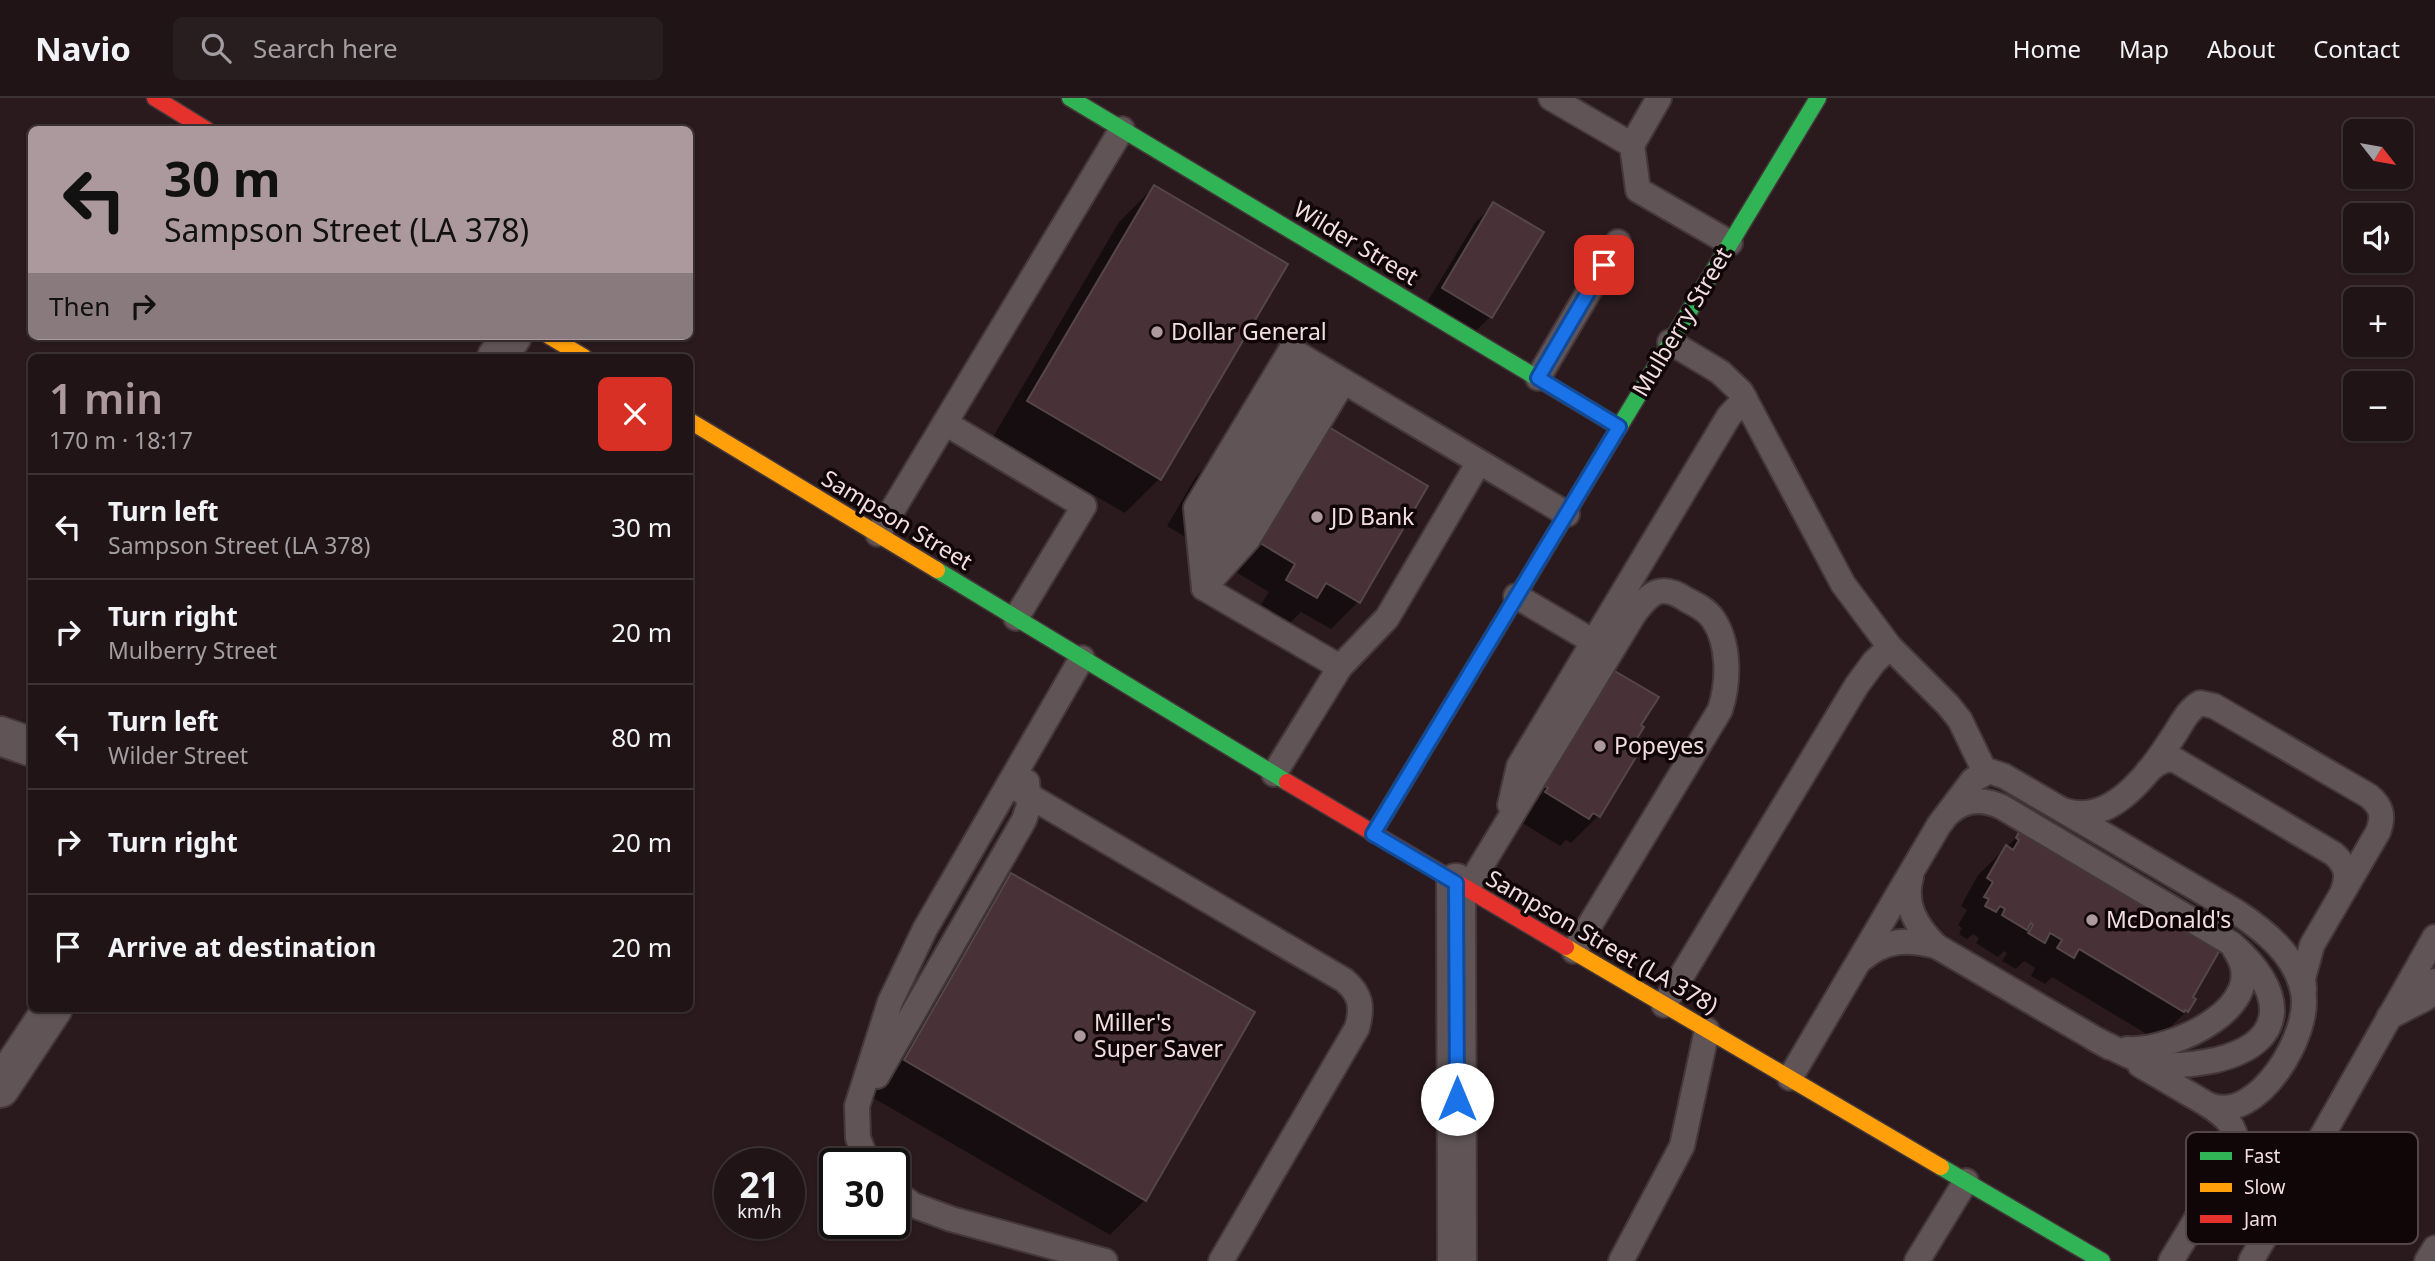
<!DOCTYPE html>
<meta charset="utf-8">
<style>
:root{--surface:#201416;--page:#281d1f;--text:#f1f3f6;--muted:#a29ea1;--line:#3d3335;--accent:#ac999d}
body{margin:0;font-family:"Noto Sans",sans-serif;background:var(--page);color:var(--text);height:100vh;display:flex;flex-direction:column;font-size:26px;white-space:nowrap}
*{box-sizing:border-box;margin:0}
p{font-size:23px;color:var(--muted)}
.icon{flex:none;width:38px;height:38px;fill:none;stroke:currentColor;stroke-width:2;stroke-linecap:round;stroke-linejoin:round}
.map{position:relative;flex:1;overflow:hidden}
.sheet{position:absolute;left:28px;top:256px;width:665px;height:658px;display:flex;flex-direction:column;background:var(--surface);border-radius:10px;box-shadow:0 2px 5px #0004,0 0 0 2px var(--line)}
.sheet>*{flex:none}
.banner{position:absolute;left:28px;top:28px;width:665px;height:214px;border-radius:10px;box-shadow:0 2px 5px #0004,0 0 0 2px var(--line);background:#ac999d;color:#111;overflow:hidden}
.needle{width:46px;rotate:121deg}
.tools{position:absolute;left:2343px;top:21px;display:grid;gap:14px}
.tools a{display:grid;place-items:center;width:70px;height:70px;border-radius:10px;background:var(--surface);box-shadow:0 2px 5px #0004,0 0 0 2px var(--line);font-size:35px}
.speed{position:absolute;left:714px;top:1050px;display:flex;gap:14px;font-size:35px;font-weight:700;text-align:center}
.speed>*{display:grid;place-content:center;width:91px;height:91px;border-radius:50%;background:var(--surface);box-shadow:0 2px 5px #0004,0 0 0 2px var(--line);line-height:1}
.speed small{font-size:18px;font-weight:400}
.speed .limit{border:4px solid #111;border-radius:10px;background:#fff;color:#111}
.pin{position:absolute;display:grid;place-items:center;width:60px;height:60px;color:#fff;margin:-30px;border-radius:14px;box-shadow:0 4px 10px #0006}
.me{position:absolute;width:77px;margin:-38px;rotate:0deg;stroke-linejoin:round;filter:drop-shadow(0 0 5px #0008)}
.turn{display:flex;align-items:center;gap:24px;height:147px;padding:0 21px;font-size:32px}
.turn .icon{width:91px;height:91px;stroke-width:2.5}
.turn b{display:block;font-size:49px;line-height:60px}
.then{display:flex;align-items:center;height:66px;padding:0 21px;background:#0003;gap:14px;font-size:26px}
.round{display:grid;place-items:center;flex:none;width:74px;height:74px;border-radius:10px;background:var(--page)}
.head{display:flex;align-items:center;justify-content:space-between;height:119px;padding:0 21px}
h1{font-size:42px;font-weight:600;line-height:52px;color:var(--accent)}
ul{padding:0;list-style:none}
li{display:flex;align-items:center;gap:21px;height:105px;padding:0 21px;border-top:2px solid var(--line)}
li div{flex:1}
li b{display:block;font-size:26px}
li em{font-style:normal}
header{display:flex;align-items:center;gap:42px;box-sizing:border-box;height:98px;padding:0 35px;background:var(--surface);border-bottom:2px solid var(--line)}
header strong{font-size:33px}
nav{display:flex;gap:38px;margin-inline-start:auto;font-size:24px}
.search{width:490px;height:63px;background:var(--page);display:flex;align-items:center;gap:18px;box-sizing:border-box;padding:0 24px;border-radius:10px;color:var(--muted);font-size:26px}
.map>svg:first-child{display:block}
.shadow{fill:#0007}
.building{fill:#483238;stroke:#544649;stroke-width:2}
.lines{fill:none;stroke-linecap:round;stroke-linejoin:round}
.lane-casing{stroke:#44373a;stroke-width:28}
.street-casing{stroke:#44373a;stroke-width:42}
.fast-casing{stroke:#44373a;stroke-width:19}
.slow-casing{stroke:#44373a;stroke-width:19}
.jam-casing{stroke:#44373a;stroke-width:19}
.lane{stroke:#615456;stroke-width:24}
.street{stroke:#615456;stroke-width:38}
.fast{stroke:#30b455;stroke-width:16}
.slow{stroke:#ff9f0a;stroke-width:16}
.jam{stroke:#e5322d;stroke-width:16}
.route-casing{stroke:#114b97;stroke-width:18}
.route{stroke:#1a73e8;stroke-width:12}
.poi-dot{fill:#ac999d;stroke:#100507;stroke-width:2.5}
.labels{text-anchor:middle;stroke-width:7;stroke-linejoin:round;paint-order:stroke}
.street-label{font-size:23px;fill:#f2dde1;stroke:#100507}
.poi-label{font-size:23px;fill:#f2dde1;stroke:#100507;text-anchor:start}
.key{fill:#100507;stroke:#544648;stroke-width:2}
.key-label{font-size:19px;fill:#f2dde1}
</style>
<header>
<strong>Navio</strong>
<div class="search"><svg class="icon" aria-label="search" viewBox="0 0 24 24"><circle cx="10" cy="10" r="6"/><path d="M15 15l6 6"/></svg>Search here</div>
<nav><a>Home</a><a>Map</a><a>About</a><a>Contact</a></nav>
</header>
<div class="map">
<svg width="2435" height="1163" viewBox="0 0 2435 1163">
<rect width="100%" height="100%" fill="#2a1a1e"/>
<g class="shadow">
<polygon points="1154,89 1160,380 1125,415 993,339 1119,124"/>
<polygon points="1494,106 1541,134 1490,219 1471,238 1424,209 1475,125"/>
<polygon points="1222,352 1358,504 1331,531 1301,514 1288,527 1259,510 1269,494 1229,470 1230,466 1167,428 1195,380"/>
<polygon points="1639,628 1598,718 1571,745 1566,742 1560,748 1519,723 1516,705"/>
<polygon points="2030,732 2191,900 2187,913 2159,940 2155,941 2052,879 2045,886 2031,878 2035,870 2024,863 2016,871 2002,863 2007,855 2004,853 1998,859 1976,845 1979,840 1973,836 1967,841 1959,836 1962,830 1958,827 1967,812 1961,808 1978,777 2019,737 2023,739"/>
<polygon points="1011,777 1145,1102 1110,1137 870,998 976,812"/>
</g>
<g class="building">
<polygon points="1154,87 1288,166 1161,382 1027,303"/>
<polygon points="1493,104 1544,134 1492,220 1442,190"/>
<polygon points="1322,325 1428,388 1360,505 1326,485 1317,500 1286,482 1295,466 1255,442"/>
<polygon points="1613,572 1659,599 1641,627 1644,629 1628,655 1636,659 1600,719 1593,715 1589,721 1545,694 1548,690 1542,686"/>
<polygon points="2030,730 2221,850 2193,899 2196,901 2188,914 2185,912 2184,914 2079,851 2074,860 2057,850 2062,842 2050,835 2045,845 2028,835 2033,827 2031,825 2027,832 2002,817 2005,811 2000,808 1996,814 1985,808 1989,801 1984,799 1993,784 1987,780 2006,747 2013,752 2019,742 2016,740 2019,734 2026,738"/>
<polygon points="1011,775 1255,914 1146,1103 904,962"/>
</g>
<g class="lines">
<defs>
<g id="lane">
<polyline points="1551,0 1632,47 1638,92 1730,145"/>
<polyline points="1632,47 1659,0"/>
<polyline points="1670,244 1720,274 1741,294 1843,486 1890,549 1948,607 1960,622 1985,674"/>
<polyline points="1538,280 1618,144"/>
<polyline points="945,325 1084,408 1016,520"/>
<polyline points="878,436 1122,31"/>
<polyline points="1209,451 1213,421 1308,263"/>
<polyline points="1214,467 1231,431 1326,273"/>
<polyline points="1204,490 1196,410 1291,252 1567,416"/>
<polyline points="1204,490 1248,441 1343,284"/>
<polyline points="1204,490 1340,569"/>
<polyline points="1516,498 1594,544"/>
<path d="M 2148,673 C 2156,666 2164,660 2175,662 L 2334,756 C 2346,767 2349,777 2343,793"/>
<polyline points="1274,676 1340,569 1387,520 1479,364"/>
<path d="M 1009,686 L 1344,882 C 1361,896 1363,909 1357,930 L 1221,1163"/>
<polyline points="1510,707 1519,668 1729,318 1745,301"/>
<path d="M 2066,713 C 2110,727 2149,676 2170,643 C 2180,630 2185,614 2200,605 L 2214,608 L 2369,698 C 2382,709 2384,718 2378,734 L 2312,847 L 2303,880 L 2304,892"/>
<path d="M 1949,715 C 1964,701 1983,700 2002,709 L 2232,846 C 2283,890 2293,943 2216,962 C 2197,966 2176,969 2157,966 C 2135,963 2116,951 2097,942"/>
<path d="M 1911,779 C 1903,807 1917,829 1936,848 L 2109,949"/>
<path d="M 1467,791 L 1634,516 C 1651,493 1662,485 1687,502 C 1697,507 1707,512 1713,521 C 1730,546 1729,585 1720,612 L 1574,853"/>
<path d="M 1862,861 C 1885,841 1908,841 1936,848"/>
<polyline points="1664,907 1857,587 1874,564 1890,549"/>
<polyline points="2389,919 2426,900 2435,883"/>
<path d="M 2127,951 C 2171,954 2274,908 2235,852"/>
<path d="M 2140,967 C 2156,976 2172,986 2188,995 C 2217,1012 2249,1027 2230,1065 L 2171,1163"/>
<polyline points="877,978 1024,722 1029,707 1027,684"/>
<path d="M 1790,980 L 1939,727 L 1973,682 L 1989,673 L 2004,678 L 2235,813 C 2264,832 2296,857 2303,894 C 2312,934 2258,1027 2209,1007"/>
<polyline points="868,1066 858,1040 857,1008 890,904 925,831 1082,560"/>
<polyline points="894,1093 913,1107 951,1121 1105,1163"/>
<polyline points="1621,1163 1682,1048 1707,932"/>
<polyline points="1917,1163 1966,1083"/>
<polyline points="2251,1163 2435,839"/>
<polyline points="2427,1163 2435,1150"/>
</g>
<g id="street">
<polyline points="497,259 512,238"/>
<polyline points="0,638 32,649"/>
<polyline points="1456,785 1457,1163"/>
<polyline points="0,990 53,910"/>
</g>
<g id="fast">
<polyline points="1070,0 1619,329"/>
<polyline points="937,472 1287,684"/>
<polyline points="1525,485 1818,0"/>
<polyline points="1941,1069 2102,1163"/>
</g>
<g id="slow">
<polyline points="549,238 584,259"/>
<polyline points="690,323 937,472"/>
<polyline points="1566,849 1941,1069"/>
</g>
<g id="jam">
<polyline points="155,0 207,32"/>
<polyline points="1287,684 1566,849"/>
<polyline points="1373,736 1525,485"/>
</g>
</defs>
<use href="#lane" class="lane-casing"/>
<use href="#street" class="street-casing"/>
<use href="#fast" class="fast-casing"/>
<use href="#slow" class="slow-casing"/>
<use href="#jam" class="jam-casing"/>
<use href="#lane" class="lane"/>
<use href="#street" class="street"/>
<use href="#fast" class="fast"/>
<use href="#slow" class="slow"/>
<use href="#jam" class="jam"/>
</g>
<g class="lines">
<defs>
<polyline id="route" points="1457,1001 1456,785 1373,736 1619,329 1538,280 1604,167"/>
</defs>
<use href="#route" class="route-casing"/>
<use href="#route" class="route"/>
</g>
<g class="poi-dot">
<circle cx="1157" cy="234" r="7"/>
<circle cx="1317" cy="419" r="7"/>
<circle cx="1600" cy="648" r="7"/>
<circle cx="2092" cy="822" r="7"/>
<circle cx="1080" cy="938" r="7"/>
</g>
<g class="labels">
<g class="street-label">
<text transform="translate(1356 145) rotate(31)" y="8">Wilder Street</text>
<text transform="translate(1682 224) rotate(-59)" y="8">Mulberry Street</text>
<text transform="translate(897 422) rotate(31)" y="8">Sampson Street</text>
<text transform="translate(1602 844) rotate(30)" y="8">Sampson Street (LA 378)</text>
</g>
<g class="poi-label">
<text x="1171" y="242">Dollar General</text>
<text x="1331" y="427">JD Bank</text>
<text x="1614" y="656">Popeyes</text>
<text x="2106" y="830">McDonald's</text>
<text x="1094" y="933">Miller's<tspan x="1094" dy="26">Super Saver</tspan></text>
</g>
</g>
<rect x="2186" y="1034" width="232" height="112" rx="10" class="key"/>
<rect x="2200" y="1054" width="32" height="8" fill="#30b455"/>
<rect x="2200" y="1085" width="32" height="9" fill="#ff9f0a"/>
<rect x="2200" y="1117" width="32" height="8" fill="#e5322d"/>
<g class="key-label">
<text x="2244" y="1065">Fast</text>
<text x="2244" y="1096">Slow</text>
<text x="2244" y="1128">Jam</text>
</g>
</svg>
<div class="tools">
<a><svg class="needle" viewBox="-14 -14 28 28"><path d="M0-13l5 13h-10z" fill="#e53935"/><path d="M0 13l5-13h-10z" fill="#a29ea1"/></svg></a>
<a><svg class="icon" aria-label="sound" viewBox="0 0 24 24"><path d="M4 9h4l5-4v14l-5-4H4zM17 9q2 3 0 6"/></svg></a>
<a>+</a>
<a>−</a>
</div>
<div class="speed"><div>21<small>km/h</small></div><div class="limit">30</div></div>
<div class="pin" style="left:1604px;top:167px;background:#d93025"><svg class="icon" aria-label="arrive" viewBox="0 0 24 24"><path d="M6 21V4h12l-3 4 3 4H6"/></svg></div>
<svg class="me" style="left:1457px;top:1001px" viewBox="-20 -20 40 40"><circle r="19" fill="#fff"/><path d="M0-13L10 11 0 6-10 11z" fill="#1a73e8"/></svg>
<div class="banner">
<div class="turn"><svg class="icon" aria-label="left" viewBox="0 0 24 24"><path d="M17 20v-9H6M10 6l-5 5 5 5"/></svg><div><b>30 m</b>Sampson Street (LA 378)</div></div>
<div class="then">Then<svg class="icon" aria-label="right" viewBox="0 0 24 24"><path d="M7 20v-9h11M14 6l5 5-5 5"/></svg></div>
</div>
<section class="sheet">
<div class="head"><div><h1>1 min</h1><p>170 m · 18:17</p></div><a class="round" style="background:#d93025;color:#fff"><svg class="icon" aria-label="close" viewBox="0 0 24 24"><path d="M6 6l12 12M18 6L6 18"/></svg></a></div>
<ul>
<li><svg class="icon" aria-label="left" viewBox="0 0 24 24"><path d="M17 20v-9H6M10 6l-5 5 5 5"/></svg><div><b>Turn left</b><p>Sampson Street (LA 378)</p></div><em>30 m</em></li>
<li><svg class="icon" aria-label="right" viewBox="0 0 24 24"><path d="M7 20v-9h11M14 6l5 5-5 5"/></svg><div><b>Turn right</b><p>Mulberry Street</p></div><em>20 m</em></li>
<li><svg class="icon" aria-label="left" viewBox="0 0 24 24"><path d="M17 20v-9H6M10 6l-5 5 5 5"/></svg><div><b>Turn left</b><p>Wilder Street</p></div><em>80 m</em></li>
<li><svg class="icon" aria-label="right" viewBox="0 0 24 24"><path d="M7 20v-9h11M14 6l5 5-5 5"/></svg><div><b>Turn right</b></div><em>20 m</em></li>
<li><svg class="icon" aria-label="arrive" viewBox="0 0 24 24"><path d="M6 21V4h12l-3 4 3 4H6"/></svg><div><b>Arrive at destination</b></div><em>20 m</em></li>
</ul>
</section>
</div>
